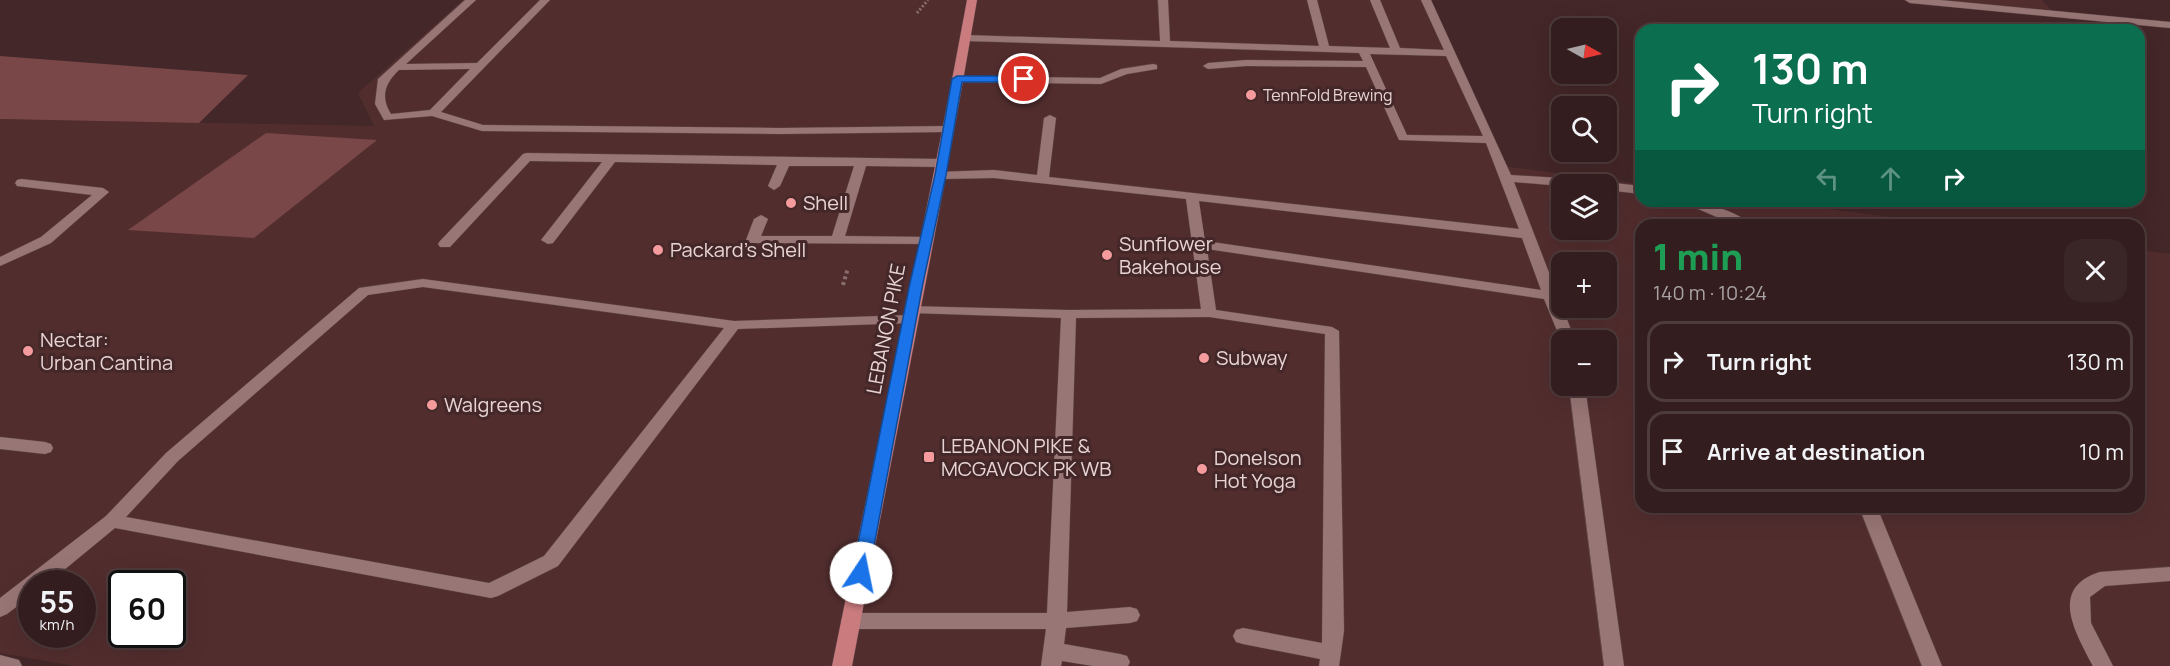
<!DOCTYPE html>
<meta charset="utf-8">
<style>
:root{--surface:#331d1e;--page:#3b2627;--text:#f1f3f6;--muted:#a9a2a4;--line:#4e3b3c}
body{margin:0;font-family:Manrope,sans-serif;background:var(--page);color:var(--text);height:100vh;display:flex;flex-direction:column;font-size:22px;white-space:nowrap}
*{box-sizing:border-box;margin:0}
p{font-size:20px;color:var(--muted)}
.icon{flex:none;width:33px;height:33px;fill:none;stroke:currentColor;stroke-width:2;stroke-linecap:round;stroke-linejoin:round}
.map{position:relative;flex:1;overflow:hidden}
.sheet{position:absolute;left:1635px;top:219px;width:510px;height:294px;display:flex;flex-direction:column;background:var(--surface);border-radius:18px;box-shadow:0 6px 24px #0002,0 0 0 2px var(--line)}
.sheet>*{flex:none}
.banner{position:absolute;left:1635px;top:24px;width:510px;height:183px;border-radius:18px;box-shadow:0 6px 24px #0002,0 0 0 2px var(--line);background:#0b6e4f;color:#fff;overflow:hidden}
.needle{width:39px;rotate:98deg}
.fabs{position:absolute;left:1551px;top:18px;display:grid;gap:12px}
.fabs a{display:grid;place-items:center;width:66px;height:66px;border-radius:12px;background:var(--surface);box-shadow:0 6px 24px #0002,0 0 0 2px var(--line);font-size:30px}
.speed{position:absolute;left:18px;top:570px;display:flex;gap:12px;font-size:30px;font-weight:700;text-align:center}
.speed>*{display:grid;place-content:center;width:78px;height:78px;border-radius:50%;background:var(--surface);box-shadow:0 6px 24px #0002,0 0 0 2px var(--line);line-height:1}
.speed small{font-size:15px;font-weight:400}
.speed .limit{border:3px solid #111;border-radius:9px;background:#fff;color:#111}
.pin{position:absolute;display:grid;place-items:center;width:51px;height:51px;color:#fff;margin:-26px;border:3px solid #fff;border-radius:50%;box-shadow:0 2px 6px #0007}
.me{position:absolute;width:66px;margin:-33px;rotate:11deg;stroke-linejoin:round;filter:drop-shadow(0 0 4px #0008)}
.turn{display:flex;align-items:center;gap:21px;height:126px;padding:0 18px;font-size:27px}
.turn .icon{width:78px;height:78px;stroke-width:2.5}
.turn b{display:block;font-size:42px;line-height:51px}
.lanes{display:flex;align-items:center;height:57px;padding:0 18px;background:#0003;justify-content:center;gap:30px;direction:ltr}
.lanes .off{opacity:.35}
.round{display:grid;place-items:center;flex:none;width:63px;height:63px;border-radius:18px;background:var(--page)}
.head{display:flex;align-items:center;justify-content:space-between;height:102px;padding:0 18px}
h1{font-size:36px;font-weight:800;line-height:45px;color:#1e9e55}
ul{padding:0;list-style:none}
li{display:flex;align-items:center;gap:18px;height:81px;margin:0 12px 9px;padding:0 6px;border:3px solid var(--line);border-radius:18px}
li div{flex:1}
li b{display:block;font-size:22px}
li em{font-style:normal}
.map>svg:first-child{display:block}
.built{fill:#522d2e;fill-rule:evenodd}
.green{fill:#794748}
.lines{fill:none;stroke-linecap:round;stroke-linejoin:round}
.lane-casing{stroke:#5f4648;stroke-width:1}
.street-casing{stroke:#5f4648;stroke-width:1}
.secondary-casing{stroke:#5f4648;stroke-width:1}
.primary-casing{stroke:#5f4648;stroke-width:1}
.path-far1{stroke:#886e6f;stroke-width:3;stroke-dasharray:2 2;stroke-linecap:butt}
.path{stroke:#886e6f;stroke-width:4;stroke-dasharray:3 3;stroke-linecap:butt}
.lane{fill:#997676;fill-rule:evenodd}
.street{fill:#997676;fill-rule:evenodd}
.secondary{fill:#997676;fill-rule:evenodd}
.primary{fill:#ca7b7e;fill-rule:evenodd}
.route{fill:#1a73e8;stroke:#114b97;stroke-width:1.5}
.poi-dot{fill:#f59b9d;stroke:#442728;stroke-width:2}
.labels{text-anchor:middle;stroke-width:6;stroke-linejoin:round;paint-order:stroke}
.far-poi-label{font-size:16px;fill:#e8d4d4;stroke:#442728;text-anchor:start}
.poi-label{font-size:20px;fill:#e8d4d4;stroke:#442728;text-anchor:start}
.street-label{font-size:20px;fill:#e8d4d4;stroke:#442728}
</style>
<div class="map">
<svg width="2170" height="666" viewBox="0 0 2170 666">
<rect width="100%" height="100%" fill="#442728"/>
<g class="built">
<path d="M 463,0 L 1426,0 L 1502,166 L 1641,184 L 1641,201 L 1769,201 L 1951,225 L 1641,225 L 1641,507 L 2139,507 L 2139,250 L 2170,254 L 2170,666 L 75,666 L 0,653 L 0,119 L 374,126 L 358,93 ZM 1562,184 L 1606,184 L 1606,230 L 1562,230 ZM 1562,262 L 1606,262 L 1606,308 L 1562,308 ZM 1562,340 L 1606,340 L 1606,386 L 1562,386 ZM 32,584 L 82,584 L 82,634 L 32,634 ZM 122,584 L 172,584 L 172,634 L 122,634 Z"/>
<polygon points="1910,0 2042,0 2055,14"/>
</g>
<g class="green">
<polygon points="0,56 248,75 199,123 0,119"/>
<polygon points="266,133 377,140 254,238 128,230"/>
</g>
<g class="lines">
<defs>
<g id="lane">
<path d="M 465,0 L 476,0 L 406,64 L 477,63 L 540,0 L 550,0 L 441,112 L 483,125 L 779,128 L 947,126 L 953,129 L 947,132 L 779,134 L 482,131 L 432,116 L 384,120 L 375,104 L 378,79 ZM 470,69 L 430,110 L 391,114 C 380,97 385,83 399,70 Z"/>
<path d="M 1158,0 L 1168,0 L 1170,41 L 1319,46 L 1307,0 L 1317,0 L 1329,46 L 1390,48 L 1370,0 L 1380,0 L 1400,48 L 1444,50 L 1421,0 L 1431,0 L 1511,175 L 1594,180 L 1600,184 L 1562,186 L 1514,182 L 1575,340 L 1562,340 L 1562,343 L 1544,299 L 1207,249 L 1216,310 L 1332,327 L 1339,331 L 1344,631 L 1339,666 L 1319,666 L 1320,659 L 1243,644 L 1236,642 L 1233,636 L 1236,630 L 1243,628 L 1322,643 L 1325,334 L 1209,317 L 1076,318 L 1067,612 L 1130,607 L 1137,609 L 1140,615 L 1137,621 L 1130,623 L 1066,628 L 1064,644 L 1120,654 L 1127,656 L 1130,662 L 1128,666 L 1093,666 L 1062,661 L 1061,666 L 1041,666 L 1046,629 L 851,629 L 844,627 L 841,621 L 844,615 L 851,613 L 1047,613 L 1061,318 L 912,313 L 907,312 L 905,309 L 907,306 L 1069,310 L 1201,309 L 1186,199 L 994,178 L 941,179 L 937,178 L 935,175 L 937,172 L 994,170 L 1037,175 L 1044,118 L 1050,115 L 1056,118 L 1049,177 L 1519,229 L 1486,143 L 1399,140 L 1366,67 L 1246,66 L 1208,69 L 1203,66 L 1208,63 L 1246,60 L 1363,61 L 1359,53 L 965,41 L 960,38 L 965,35 L 1160,41 ZM 1370,54 L 1446,56 L 1483,136 L 1407,135 ZM 1199,201 L 1522,238 L 1541,290 L 1205,241 Z"/>
<polygon points="1153,64 1157,65 1157,69 1127,74 1101,84 957,82 952,79 957,76 1100,78 1121,69"/>
<polygon points="527,153 942,159 948,163 942,167 866,166 845,236 931,237 933,240 926,244 748,243 746,240 754,219 761,215 768,219 761,236 832,236 854,166 789,166 780,186 774,190 768,186 777,165 615,162 553,243 548,244 541,240 602,162 530,161 450,247 440,247 438,244 440,241 523,154"/>
<polygon points="21,179 103,188 109,192 51,243 0,266 0,257 41,237 92,195 17,186 15,183 17,180"/>
<polygon points="1606,182 1641,186 1641,194 1606,190 1606,184 1601,184"/>
<path d="M 1680,201 C 1699,201 1737,210 1751,225 L 1735,225 Z"/>
<path d="M 423,279 L 734,321 L 910,315 L 917,319 L 910,323 L 738,329 L 558,566 L 498,596 L 491,598 L 115,528 L 47,584 L 32,584 L 32,595 L 7,614 L 0,617 L 0,598 L 106,516 L 166,453 L 359,288 ZM 423,287 L 724,328 L 544,556 L 489,583 L 126,517 L 178,461 L 368,295 Z"/>
<polygon points="1569,386 1585,386 1624,666 1604,666"/>
<polygon points="0,437 45,442 51,444 53,448 51,452 45,454 0,449"/>
<polygon points="1859,507 1877,507 1942,666 1922,666"/>
<path d="M 2170,567 L 2170,581 L 2105,586 L 2090,597 L 2091,623 L 2113,666 L 2093,666 C 2076,633 2048,588 2100,572 Z"/>
</g>
<polygon id="street" points="1905,0 1940,0 2170,22 2170,28 1910,3"/>
<polygon id="secondary" points="0,655 19,660 22,666 0,666"/>
<path id="primary" d="M 967,0 L 977,0 C 939,223 894,444 852,666 L 832,666 C 877,444 926,223 967,0 Z"/>
</defs>
<use href="#lane" class="lane-casing"/>
<use href="#street" class="street-casing"/>
<use href="#secondary" class="secondary-casing"/>
<use href="#primary" class="primary-casing"/>
<polyline class="path-far1" points="917,13 928,0"/>
<polyline class="path" points="843,285 848,268"/>
<use href="#lane" class="lane"/>
<use href="#street" class="street"/>
<use href="#secondary" class="secondary"/>
<use href="#primary" class="primary"/>
</g>
<polygon class="route" points="957,76 1024,76 1029,79 1024,82 962,82 946,175 923,283 869,573 867,578 861,580 855,578 852,573 910,283 935,175 952,79"/>
<g class="poi-dot">
<circle cx="1251" cy="95" r="6"/>
<circle cx="791" cy="203" r="6"/>
<circle cx="658" cy="250" r="6"/>
<circle cx="1107" cy="255" r="6"/>
<circle cx="28" cy="351" r="6"/>
<circle cx="1204" cy="358" r="6"/>
<circle cx="432" cy="405" r="6"/>
<rect x="923" y="451" width="12" height="12" rx="3"/>
<circle cx="1202" cy="469" r="6"/>
</g>
<g class="labels">
<g class="far-poi-label">
<text x="1263" y="101">TennFold Brewing</text>
</g>
<g class="poi-label">
<text x="803" y="210">Shell</text>
<text x="1119" y="251">Sunflower<tspan x="1119" dy="23">Bakehouse</tspan></text>
<text x="670" y="257">Packard's Shell</text>
<text x="40" y="347">Nectar:<tspan x="40" dy="23">Urban Cantina</tspan></text>
<text x="1216" y="365">Subway</text>
<text x="444" y="412">Walgreens</text>
<text x="941" y="453">LEBANON PIKE &amp;<tspan x="941" dy="23">MCGAVOCK PK WB</tspan></text>
<text x="1214" y="465">Donelson<tspan x="1214" dy="23">Hot Yoga</tspan></text>
</g>
<g class="street-label">
<text transform="translate(886 329) rotate(-79)" y="7">LEBANON PIKE</text>
</g>
</g>
</svg>
<div class="fabs">
<a><svg class="needle" viewBox="-14 -14 28 28"><path d="M0-13l5 13h-10z" fill="#e53935"/><path d="M0 13l5-13h-10z" fill="#a9a2a4"/></svg></a>
<a><svg class="icon" aria-label="search" viewBox="0 0 24 24"><circle cx="10" cy="10" r="6"/><path d="M15 15l6 6"/></svg></a>
<a><svg class="icon" aria-label="layers" viewBox="0 0 24 24"><path d="M12 4l9 5-9 5-9-5zM3 14l9 5 9-5"/></svg></a>
<a>+</a>
<a>−</a>
</div>
<div class="speed"><div>55<small>km/h</small></div><div class="limit">60</div></div>
<div class="pin" style="left:1024px;top:79px;background:#d93025"><svg class="icon" aria-label="arrive" viewBox="0 0 24 24"><path d="M6 21V4h12l-3 4 3 4H6"/></svg></div>
<svg class="me" style="left:861px;top:573px" viewBox="-20 -20 40 40"><circle r="19" fill="#fff"/><path d="M0-13L10 11 0 6-10 11z" fill="#1a73e8"/></svg>
<div class="banner">
<div class="turn"><svg class="icon" aria-label="right" viewBox="0 0 24 24"><path d="M7 20v-9h11M14 6l5 5-5 5"/></svg><div><b>130 m</b>Turn right</div></div>
<div class="lanes"><svg class="icon off" aria-label="left" viewBox="0 0 24 24"><path d="M17 20v-9H6M10 6l-5 5 5 5"/></svg><svg class="icon off" aria-label="ahead" viewBox="0 0 24 24"><path d="M12 20V5M6 11l6-6 6 6"/></svg><svg class="icon" aria-label="right" viewBox="0 0 24 24"><path d="M7 20v-9h11M14 6l5 5-5 5"/></svg></div>
</div>
<section class="sheet">
<div class="head"><div><h1>1 min</h1><p>140 m · 10:24</p></div><a class="round"><svg class="icon" aria-label="close" viewBox="0 0 24 24"><path d="M6 6l12 12M18 6L6 18"/></svg></a></div>
<ul>
<li><svg class="icon" aria-label="right" viewBox="0 0 24 24"><path d="M7 20v-9h11M14 6l5 5-5 5"/></svg><div><b>Turn right</b></div><em>130 m</em></li>
<li><svg class="icon" aria-label="arrive" viewBox="0 0 24 24"><path d="M6 21V4h12l-3 4 3 4H6"/></svg><div><b>Arrive at destination</b></div><em>10 m</em></li>
</ul>
</section>
</div>
